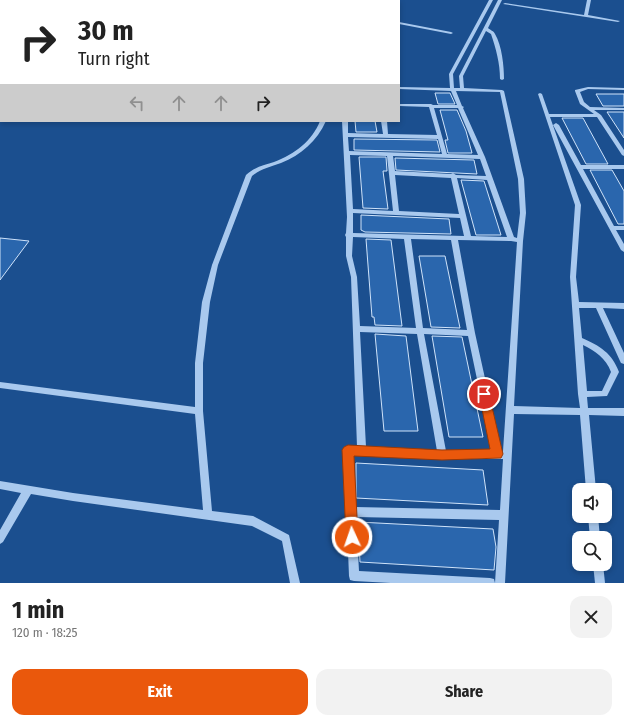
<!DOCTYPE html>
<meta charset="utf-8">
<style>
:root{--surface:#fff;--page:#f2f2f2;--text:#222;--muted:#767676;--accent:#ea580c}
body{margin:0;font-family:"Fira Sans Condensed",sans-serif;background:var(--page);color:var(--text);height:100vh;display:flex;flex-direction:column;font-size:15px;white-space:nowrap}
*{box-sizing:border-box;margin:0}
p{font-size:13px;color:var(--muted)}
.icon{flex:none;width:22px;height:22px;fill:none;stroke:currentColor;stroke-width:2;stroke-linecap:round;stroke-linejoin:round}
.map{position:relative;height:583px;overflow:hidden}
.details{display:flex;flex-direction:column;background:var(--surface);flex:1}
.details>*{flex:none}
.banner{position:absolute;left:0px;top:0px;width:400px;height:122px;box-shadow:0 2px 6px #0003;background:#fff;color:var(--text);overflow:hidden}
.tools{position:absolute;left:572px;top:483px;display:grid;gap:8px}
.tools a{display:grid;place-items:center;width:40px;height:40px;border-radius:8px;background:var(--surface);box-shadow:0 2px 6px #0003;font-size:20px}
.pin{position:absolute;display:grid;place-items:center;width:34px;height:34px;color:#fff;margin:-17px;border:2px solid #fff;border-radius:50%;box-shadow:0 1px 4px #0007}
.me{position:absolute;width:44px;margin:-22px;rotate:357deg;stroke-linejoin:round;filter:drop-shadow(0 0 3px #0008)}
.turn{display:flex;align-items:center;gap:14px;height:84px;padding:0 12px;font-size:18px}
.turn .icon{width:52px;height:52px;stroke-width:2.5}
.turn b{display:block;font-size:28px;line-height:34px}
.lanes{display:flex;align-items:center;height:38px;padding:0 12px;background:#0003;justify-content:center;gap:20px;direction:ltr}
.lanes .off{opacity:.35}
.round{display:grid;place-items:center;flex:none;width:42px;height:42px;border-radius:12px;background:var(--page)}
.headline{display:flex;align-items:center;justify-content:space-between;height:68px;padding:0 12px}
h1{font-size:24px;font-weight:700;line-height:30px}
.button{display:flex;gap:8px;margin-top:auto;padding:8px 12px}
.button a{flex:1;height:46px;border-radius:12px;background:var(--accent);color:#fff;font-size:16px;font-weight:700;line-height:46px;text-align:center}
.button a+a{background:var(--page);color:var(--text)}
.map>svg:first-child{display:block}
.building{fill:#2a66ad;stroke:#cfe3fa}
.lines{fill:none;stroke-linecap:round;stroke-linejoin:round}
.minor{fill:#a9c9ee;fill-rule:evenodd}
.route{fill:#ea580c;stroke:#983908}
</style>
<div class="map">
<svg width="624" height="583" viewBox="0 0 624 583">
<rect width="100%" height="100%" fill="#1b4f8f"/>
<g class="building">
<polygon points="435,93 450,93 455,104 438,104"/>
<polygon points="596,94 624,94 624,106 603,106"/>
<polygon points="440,110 457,110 466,131 472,153 448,153 445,140 448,140"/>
<polygon points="607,112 624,112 624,138"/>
<polygon points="562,118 583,118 608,164 586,164"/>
<polygon points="355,121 375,121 377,132 356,132"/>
<polygon points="354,139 437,140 440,152 354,150"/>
<polygon points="359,157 386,157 387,171 383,171 388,209 363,208"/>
<polygon points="395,158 474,160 477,174 396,170"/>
<polygon points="590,170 612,170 624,191 624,224 618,224"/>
<polygon points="461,180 484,181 501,235 476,235"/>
<polygon points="361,215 449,219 451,234 365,232 361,230"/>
<polygon points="0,238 29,241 0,280"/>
<polygon points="366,239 391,240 402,326 375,325 374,317 372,317"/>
<polygon points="419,256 445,256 460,328 431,327"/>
<polygon points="375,334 406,336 418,431 384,431"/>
<polygon points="432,336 462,337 483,437 449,437"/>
<polygon points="356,463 483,470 488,505 356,498"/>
<polygon points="358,522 493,529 496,547 494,570 360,562"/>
</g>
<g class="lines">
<g class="minor">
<rect x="190" y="0" width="4" height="1"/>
<path d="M 489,0 L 493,0 L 453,74 L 454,88 L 460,88 L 459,76 L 498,0 L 502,0 L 488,28 C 490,30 494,31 495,34 C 502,46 504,66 504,79 L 502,80 L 500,79 C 500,63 496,49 491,34 L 486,31 L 463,76 L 464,88 L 502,90 L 504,91 L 524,179 L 526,213 L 523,241 L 514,406 L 580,408 L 578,394 L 570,277 L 575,205 L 538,94 L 540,93 L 542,94 L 549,114 L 594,114 L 580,104 L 575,91 L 575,90 L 588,87 L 624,88 L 624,90 L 588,89 L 580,92 L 584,102 L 590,107 L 624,108 L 624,110 L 594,110 L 601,115 L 624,150 L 624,156 L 622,155 L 597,117 L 550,117 L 581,205 L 576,277 L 579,302 L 624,303 L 624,309 L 603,308 L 624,353 L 624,364 L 621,363 L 620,361 L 596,308 L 579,308 L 582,338 C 600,346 612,353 619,372 L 607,396 L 587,397 L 588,408 L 624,408 L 624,416 L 589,415 L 596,490 L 586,490 L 580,415 L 514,414 L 505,583 L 391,583 L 354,581 L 350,580 L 349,576 L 344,450 L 345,447 L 348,446 L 357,447 L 351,277 L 346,256 L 346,237 L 345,235 L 346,233 L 347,217 L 342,121 L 348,121 L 348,133 L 383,134 L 381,121 L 387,121 L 388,134 L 437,135 L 429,107 L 399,106 L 399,104 L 431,104 L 433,105 L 457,105 L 451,91 L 399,89 L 399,87 L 450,88 L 449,74 ZM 456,91 L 500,92 L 518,179 L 520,213 L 517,238 L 514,237 L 485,157 L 463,108 L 464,107 L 462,106 ZM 434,108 L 458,108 L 478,155 L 447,154 ZM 348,137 L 438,139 L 442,154 L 349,151 ZM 350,155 L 387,156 L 393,211 L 353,209 ZM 393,156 L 480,159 L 486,176 L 456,175 L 453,173 L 451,174 L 395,171 ZM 395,175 L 451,178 L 459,214 L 399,211 ZM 457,178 L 487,180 L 507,237 L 471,236 ZM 353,213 L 460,218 L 464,236 L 353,233 ZM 353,237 L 404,239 L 416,328 L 360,326 L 357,277 L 352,256 ZM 411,239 L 451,240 L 467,330 L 423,328 ZM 458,240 L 511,241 L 517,242 L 503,451 L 501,451 L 475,333 ZM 360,332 L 417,334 L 437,451 L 366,447 ZM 424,334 L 468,336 L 492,451 L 446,451 ZM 583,345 C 595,351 606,358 611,372 L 602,391 L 587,391 ZM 353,454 L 442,459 L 503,459 L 500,510 L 355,507 ZM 356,517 L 499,520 L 495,583 L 494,579 L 490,578 L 359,571 Z"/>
<polygon points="587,0 591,0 588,15 620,21 618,22 503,4 505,3 584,15"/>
<polygon points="399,22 451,32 453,33 451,34 399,24"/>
<rect x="0" y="84" width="1" height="3"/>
<path d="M 320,121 L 326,121 C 317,141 301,155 281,163 C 270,167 260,169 252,176 L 218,265 L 210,302 L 203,363 L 203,411 L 212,511 L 253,516 L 289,535 L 300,583 L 290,583 L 282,541 L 252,526 L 73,501 L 31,494 L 3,542 L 0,544 L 0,530 L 21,493 L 0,489 L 0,481 L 73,493 L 203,510 L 195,414 L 0,388 L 0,382 L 195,407 L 195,363 L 202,302 L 212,265 L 246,175 C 254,167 265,165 274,162 C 295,154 312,141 320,121 Z"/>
<polygon points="556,123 559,125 581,165 624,165 624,169 583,169 614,226 624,226 624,230 616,230 624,244 624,252 621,250 553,125"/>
<polygon points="588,516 598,516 600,538 590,538"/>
<polygon points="593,564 603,564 605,583 595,583"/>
</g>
</g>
<polygon class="route" points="484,389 488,390 489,394 503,454 501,458 442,460 354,456 358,537 356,542 352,544 348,542 346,537 342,450 344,447 348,445 442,450 490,449 479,394 480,390"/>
</svg>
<div class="tools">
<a><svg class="icon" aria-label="sound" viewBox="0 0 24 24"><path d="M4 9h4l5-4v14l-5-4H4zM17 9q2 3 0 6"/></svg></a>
<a><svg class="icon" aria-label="search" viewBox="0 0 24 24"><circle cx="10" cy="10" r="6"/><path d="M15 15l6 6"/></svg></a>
</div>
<div class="pin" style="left:484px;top:394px;background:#d93025"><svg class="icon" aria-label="arrive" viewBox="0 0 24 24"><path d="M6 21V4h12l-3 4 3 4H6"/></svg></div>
<svg class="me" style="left:352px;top:537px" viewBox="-20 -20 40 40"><circle r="17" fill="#ea580c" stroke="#fff" stroke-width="3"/><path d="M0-11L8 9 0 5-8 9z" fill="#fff"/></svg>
<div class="banner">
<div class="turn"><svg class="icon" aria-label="right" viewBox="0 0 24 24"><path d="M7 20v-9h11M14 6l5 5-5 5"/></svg><div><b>30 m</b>Turn right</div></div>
<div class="lanes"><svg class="icon off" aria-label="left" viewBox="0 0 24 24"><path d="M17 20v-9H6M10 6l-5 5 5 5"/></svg><svg class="icon off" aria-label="ahead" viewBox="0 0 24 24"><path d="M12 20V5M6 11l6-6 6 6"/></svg><svg class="icon off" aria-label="ahead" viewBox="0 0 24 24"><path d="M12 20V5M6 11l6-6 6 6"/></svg><svg class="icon" aria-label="right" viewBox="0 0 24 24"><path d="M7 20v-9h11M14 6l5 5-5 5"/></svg></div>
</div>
</div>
<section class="details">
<div class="headline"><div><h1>1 min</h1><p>120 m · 18:25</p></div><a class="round"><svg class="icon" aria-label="close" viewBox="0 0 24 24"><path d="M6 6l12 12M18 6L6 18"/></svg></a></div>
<div class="button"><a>Exit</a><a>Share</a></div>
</section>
